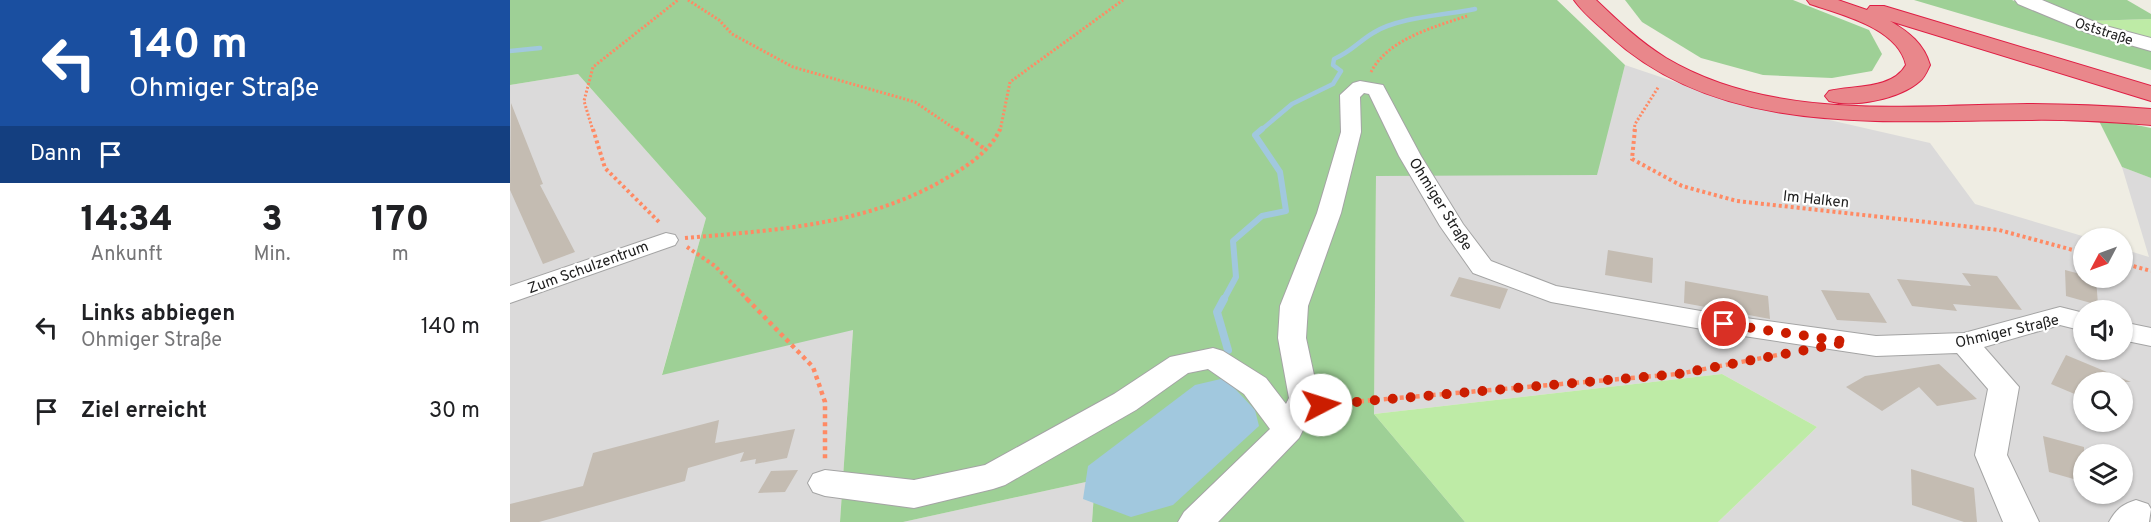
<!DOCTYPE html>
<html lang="de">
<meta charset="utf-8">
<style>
:root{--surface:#fff;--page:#f2f2f2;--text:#202124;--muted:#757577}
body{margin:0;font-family:Overpass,sans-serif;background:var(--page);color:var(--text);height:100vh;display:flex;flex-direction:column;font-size:22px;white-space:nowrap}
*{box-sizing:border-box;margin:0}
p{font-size:20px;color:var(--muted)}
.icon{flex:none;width:33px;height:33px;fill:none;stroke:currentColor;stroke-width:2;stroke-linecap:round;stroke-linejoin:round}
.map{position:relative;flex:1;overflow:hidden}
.drawer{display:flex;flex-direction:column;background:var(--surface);width:510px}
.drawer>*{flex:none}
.guide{background:#1a4fa0;color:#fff;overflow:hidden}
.needle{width:39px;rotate:229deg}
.buttons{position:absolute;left:1563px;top:228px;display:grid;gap:12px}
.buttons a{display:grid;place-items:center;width:60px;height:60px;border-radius:50%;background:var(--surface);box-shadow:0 2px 4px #0004;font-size:30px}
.pin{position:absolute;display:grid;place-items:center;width:51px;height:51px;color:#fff;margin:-26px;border:3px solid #fff;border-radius:50%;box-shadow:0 2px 6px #0007}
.me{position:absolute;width:66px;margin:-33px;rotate:85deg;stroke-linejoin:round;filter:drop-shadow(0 0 4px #0008)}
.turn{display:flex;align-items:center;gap:21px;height:126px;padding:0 30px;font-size:27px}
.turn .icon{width:78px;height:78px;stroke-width:2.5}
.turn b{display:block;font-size:42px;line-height:51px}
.then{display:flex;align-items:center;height:57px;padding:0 30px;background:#0003;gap:12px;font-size:22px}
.eta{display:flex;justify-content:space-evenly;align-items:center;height:102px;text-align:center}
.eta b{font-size:36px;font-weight:800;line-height:42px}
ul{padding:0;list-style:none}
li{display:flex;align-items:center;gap:18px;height:84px;padding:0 30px}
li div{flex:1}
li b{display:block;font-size:22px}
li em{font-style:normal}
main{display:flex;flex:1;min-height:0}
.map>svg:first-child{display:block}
.residential{fill:#dbdada;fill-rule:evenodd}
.grass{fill:#beeba6}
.forest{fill:#9ed096}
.water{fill:#a1c8de}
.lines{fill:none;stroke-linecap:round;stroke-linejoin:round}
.stream-far2{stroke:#a1c8de;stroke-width:4.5}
.stream-far1{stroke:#a1c8de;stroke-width:6}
.stream{stroke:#a1c8de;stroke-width:8}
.building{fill:#c4bcb2}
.minor-casing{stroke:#a4a4a4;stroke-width:2}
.tertiary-casing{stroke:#a4a4a4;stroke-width:2}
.motorway-casing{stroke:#df1e44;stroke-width:2}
.path-far2{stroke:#ff8a64;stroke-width:3;stroke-dasharray:2 2;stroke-linecap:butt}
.path-far1{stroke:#ff8a64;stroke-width:4;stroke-dasharray:3 3;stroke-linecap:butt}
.path{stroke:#ff8a64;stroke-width:4.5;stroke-dasharray:4 4;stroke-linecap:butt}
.minor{fill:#fff;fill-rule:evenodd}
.tertiary{fill:#fff;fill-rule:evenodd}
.motorway{fill:#e9878b;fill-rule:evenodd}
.route{stroke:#cb1d00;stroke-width:10;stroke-dasharray:0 18}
.labels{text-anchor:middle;stroke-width:4.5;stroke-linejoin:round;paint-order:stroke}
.far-street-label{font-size:14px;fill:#1d1d1d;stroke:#fff}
.street-label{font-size:15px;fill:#1d1d1d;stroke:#fff}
</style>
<main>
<section class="drawer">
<div class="guide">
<div class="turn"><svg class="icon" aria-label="left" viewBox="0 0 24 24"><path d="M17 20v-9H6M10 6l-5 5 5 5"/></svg><div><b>140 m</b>Ohmiger Straße</div></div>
<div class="then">Dann<svg class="icon" aria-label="arrive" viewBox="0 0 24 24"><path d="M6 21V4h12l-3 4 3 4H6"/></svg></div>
</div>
<div class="eta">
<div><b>14:34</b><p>Ankunft</p></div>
<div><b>3</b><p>Min.</p></div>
<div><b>170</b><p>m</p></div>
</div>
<ul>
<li><svg class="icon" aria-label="left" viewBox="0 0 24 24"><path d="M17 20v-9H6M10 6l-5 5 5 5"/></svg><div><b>Links abbiegen</b><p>Ohmiger Straße</p></div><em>140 m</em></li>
<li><svg class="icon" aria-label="arrive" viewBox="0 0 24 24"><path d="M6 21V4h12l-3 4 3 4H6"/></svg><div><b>Ziel erreicht</b></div><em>30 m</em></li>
</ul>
</section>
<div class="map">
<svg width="1641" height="522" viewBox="0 0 1641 522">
<rect width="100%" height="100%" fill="#efede3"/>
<g class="residential">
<path d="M 1115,65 L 1192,91 L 1420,143 L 1465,204 L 1579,238 L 1574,238 L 1574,278 L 1612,278 L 1613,249 L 1639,257 L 1612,167 L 1641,178 L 1641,522 L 1208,522 L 1307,427 L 1212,374 L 864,414 L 866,175 L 1086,175 ZM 1574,310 L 1612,310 L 1612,350 L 1574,350 ZM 1574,382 L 1612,382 L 1612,422 L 1574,422 ZM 1574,454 L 1612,454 L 1612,494 L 1574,494 Z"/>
<polygon points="68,74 196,218 152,374 343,329 330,522 0,522 0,85"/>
<polygon points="585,480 582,522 393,522"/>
</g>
<g class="grass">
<polygon points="1641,19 1641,40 1577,21"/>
<polygon points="1212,374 1307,427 1208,522 955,522 864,414"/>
</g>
<g class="forest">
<polygon points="0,0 1047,0 1115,65 1087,175 866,176 864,414 955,522 582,522 585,480 393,522 330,522 343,330 152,375 196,218 68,74 0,85"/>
<polygon points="1115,0 1283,0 1359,30 1372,54 1362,71 1322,78 1253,75 1191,58 1132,22"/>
<polygon points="1404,0 1502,0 1558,24 1641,49 1641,70"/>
<polygon points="1532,0 1617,0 1641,14 1641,19 1577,21"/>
<polygon points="1587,117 1641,128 1641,178 1612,167"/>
</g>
<polygon class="water" points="715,378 745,410 749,426 663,505 621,517 573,499 578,466 685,385"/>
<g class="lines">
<g class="stream-far2">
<polyline points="0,51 30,48"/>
<path d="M 750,131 L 782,104 L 823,84 L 831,71 L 823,65 L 824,59 C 841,52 848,42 863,33 C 888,17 936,15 965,9"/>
</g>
<polyline class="stream-far1" points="713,301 726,277 723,241 752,216 776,211 770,172 745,135 752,129"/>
<polyline class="stream" points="714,299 707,312 718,350"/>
</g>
<g class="building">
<polygon points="1,103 33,184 30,185 65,252 33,264 0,190"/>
<polygon points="1098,250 1143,258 1142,283 1095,275"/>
<polygon points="1555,270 1574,275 1574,278 1586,278 1588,305 1556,296"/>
<polygon points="1452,273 1487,276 1512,310 1443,304 1447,311 1402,306 1387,279 1461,286"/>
<polygon points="949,277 998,289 990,309 940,296"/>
<polygon points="1175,281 1258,296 1260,319 1174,303"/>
<polygon points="1311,290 1359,293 1377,323 1327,320"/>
<polygon points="1556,355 1621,382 1574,382 1574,398 1541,384"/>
<polygon points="1429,364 1467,399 1427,406 1409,387 1372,411 1336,387 1355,376"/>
<polygon points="209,420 205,443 285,429 277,458 245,464 246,459 230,462 234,452 178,468 175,481 29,522 0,522 0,504 73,486 83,453"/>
<polygon points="1533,436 1574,447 1574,482 1539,472"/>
<polygon points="1401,469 1464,488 1467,522 1454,522 1402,505"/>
<polygon points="288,470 275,492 248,493 261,471"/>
</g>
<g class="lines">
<defs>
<g id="minor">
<polygon points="850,81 873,85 911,156 953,224 981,261 1046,286 1214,315 1366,336 1454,333 1550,307 1574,313 1574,331 1550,325 1474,347 1509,387 1497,455 1529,522 1493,522 1465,455 1478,389 1447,353 1366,356 1214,333 1041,302 963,273 930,226 889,156 859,94 854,93 850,97 851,132 831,213 798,306 796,338 809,398 789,438 708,522 668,522 674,512 760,429 734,394 698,369 678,373 626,410 495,485 483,489 404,508 315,496 303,492 298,483 303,474 315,470 404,480 475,465 604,394 660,357 703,348 713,351 756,378 776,404 779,398 768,338 770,306 807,213 831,132 830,95 843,83"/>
<polygon points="156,233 165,235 168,240 165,245 0,303 0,286"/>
<polygon points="1612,322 1641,328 1641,346 1612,340"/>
<path d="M 1626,500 L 1638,504 L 1641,509 L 1639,522 L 1599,522 C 1606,509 1613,504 1626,500 Z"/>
</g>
<polygon id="tertiary" points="1505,0 1532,0 1592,25 1641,38 1641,51 1578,33 1508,4"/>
<g id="motorway">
<path d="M 1064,0 L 1086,0 C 1108,21 1130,42 1156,58 C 1264,122 1399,105 1518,104 C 1559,104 1600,106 1641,109 L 1641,125 C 1600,122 1560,119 1519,120 C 1378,120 1211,139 1099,35 C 1087,24 1073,13 1064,0 Z"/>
<path d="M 1297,0 L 1328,0 L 1357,10 L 1360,6 L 1374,6 L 1641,86 L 1641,101 L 1380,21 C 1399,32 1414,44 1420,65 C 1417,71 1415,77 1410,81 C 1390,99 1344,108 1319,101 L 1315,96 L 1319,91 C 1343,85 1382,90 1396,65 C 1388,28 1332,15 1300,4 Z"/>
</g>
</defs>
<use href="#minor" class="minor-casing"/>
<use href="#tertiary" class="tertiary-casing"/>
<use href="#motorway" class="motorway-casing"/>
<g class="path-far2">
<polyline points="178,0 209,20 222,34 283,67 405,102 448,131"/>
<path d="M 861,72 C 878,39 924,27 957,16"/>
<polyline points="83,131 74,101 83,67 168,0"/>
<polyline points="490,131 500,82 613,0"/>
<polyline points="1124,131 1125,124 1149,86"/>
</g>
<g class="path-far1">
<polyline points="83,129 95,168 151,224"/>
<polyline points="446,129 475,149"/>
<polyline points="1125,129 1122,159 1172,186 1227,201 1489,230 1574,253"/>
<path d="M 175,238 C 267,230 360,225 440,176 C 459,165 481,150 490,129"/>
<polyline points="177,247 205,266 239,301"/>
<polyline points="1612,263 1641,271"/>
</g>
<g class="path">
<polyline points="237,299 303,367 315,402 315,462"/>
<polyline points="818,404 1168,374 1273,354"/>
</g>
<use href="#minor" class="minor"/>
<use href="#tertiary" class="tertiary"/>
<use href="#motorway" class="motorway"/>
</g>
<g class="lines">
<polyline class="route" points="811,405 1168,374 1338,342 1214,324"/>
</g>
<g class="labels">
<g class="far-street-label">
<text transform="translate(1594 31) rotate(18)" y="5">Oststraße</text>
</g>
<g class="street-label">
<text transform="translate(1306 199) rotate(6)" y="5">Im Halken</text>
<text transform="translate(931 204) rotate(58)" y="5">Ohmiger Straße</text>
<text transform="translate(78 267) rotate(-20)" y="5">Zum Schulzentrum</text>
<text transform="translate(1497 331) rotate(-13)" y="5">Ohmiger Straße</text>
</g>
</g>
</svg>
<div class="buttons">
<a><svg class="needle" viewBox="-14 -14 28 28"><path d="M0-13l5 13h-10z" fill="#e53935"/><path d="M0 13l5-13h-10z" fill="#757577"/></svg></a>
<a><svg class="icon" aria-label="sound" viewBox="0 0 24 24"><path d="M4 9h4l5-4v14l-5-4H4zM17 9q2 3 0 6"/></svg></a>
<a><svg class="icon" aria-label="search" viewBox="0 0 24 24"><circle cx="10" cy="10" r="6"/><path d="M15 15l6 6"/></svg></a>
<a><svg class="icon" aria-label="layers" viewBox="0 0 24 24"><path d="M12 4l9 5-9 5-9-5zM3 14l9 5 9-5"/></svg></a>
</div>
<div class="pin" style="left:1214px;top:324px;background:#d93025"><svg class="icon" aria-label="arrive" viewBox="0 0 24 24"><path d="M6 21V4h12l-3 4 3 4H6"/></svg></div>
<svg class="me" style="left:811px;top:405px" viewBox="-20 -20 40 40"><circle r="19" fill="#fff"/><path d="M0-13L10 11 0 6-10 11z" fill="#cb1d00"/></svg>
</div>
</main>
